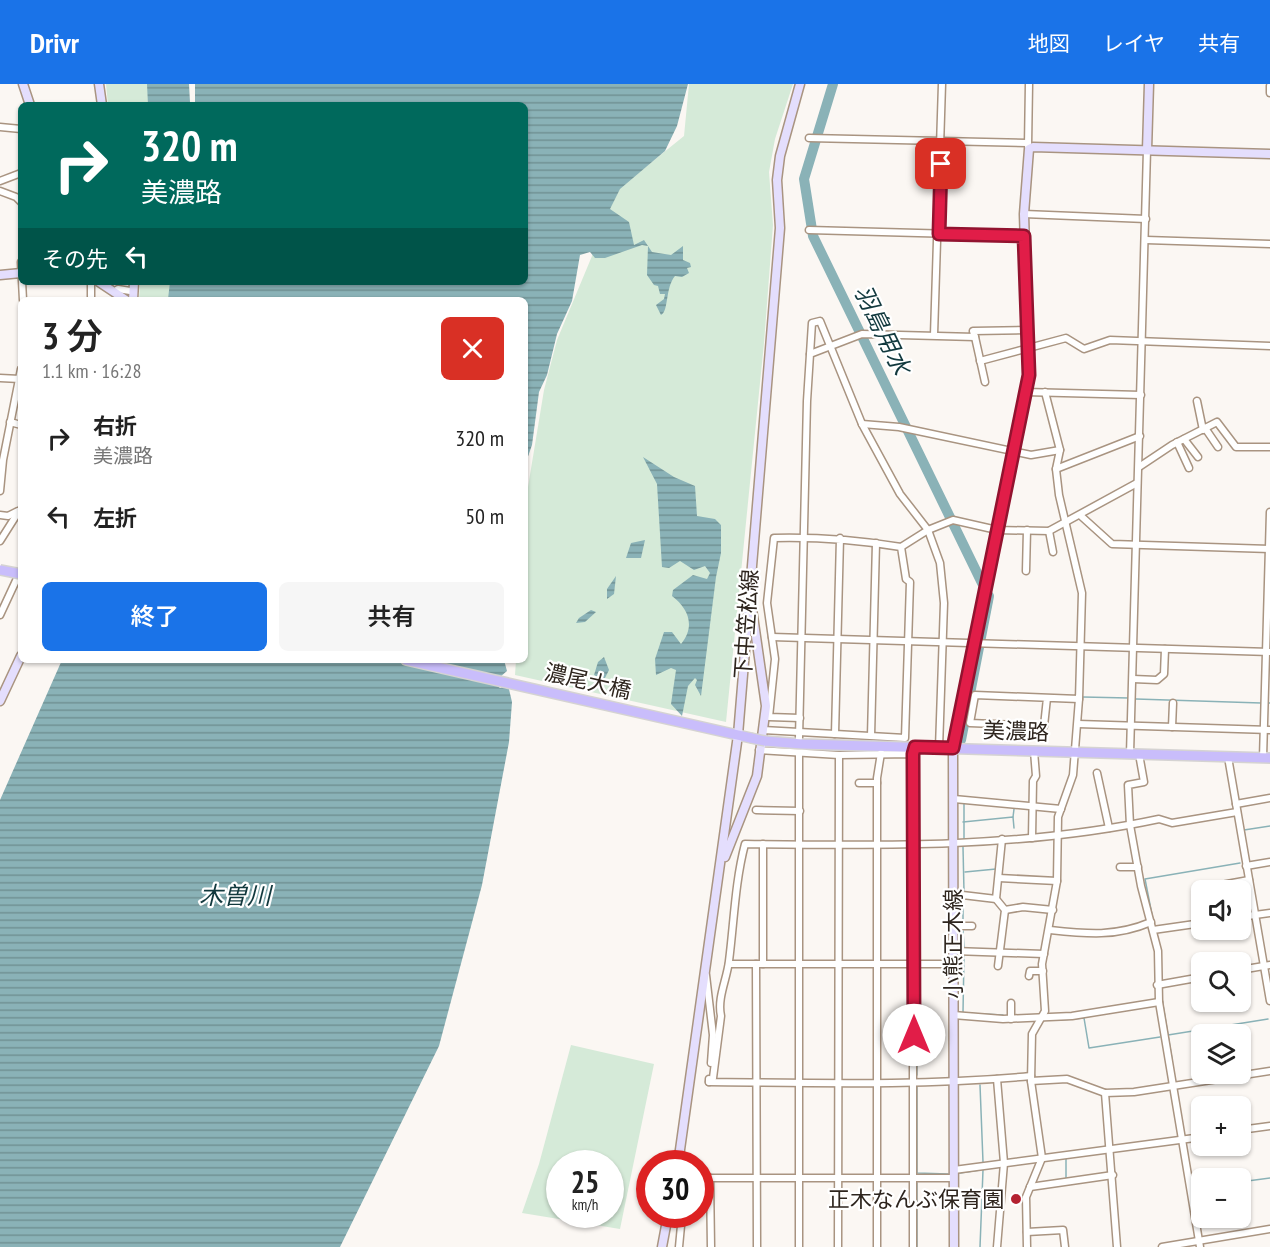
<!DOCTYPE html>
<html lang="ja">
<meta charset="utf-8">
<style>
:root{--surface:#fff;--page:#f6f6f6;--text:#222;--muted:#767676;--accent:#1a73e8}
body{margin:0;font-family:"PT Sans Narrow","Noto Sans JP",sans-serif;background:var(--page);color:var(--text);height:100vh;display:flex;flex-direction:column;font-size:22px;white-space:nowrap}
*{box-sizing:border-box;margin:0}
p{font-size:20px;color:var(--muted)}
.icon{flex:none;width:33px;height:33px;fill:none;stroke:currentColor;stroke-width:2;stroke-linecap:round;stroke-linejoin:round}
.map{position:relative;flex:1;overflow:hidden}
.drawer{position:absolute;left:18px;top:213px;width:510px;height:366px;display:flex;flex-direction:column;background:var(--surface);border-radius:9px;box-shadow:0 2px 4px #0004}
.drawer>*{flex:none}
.hud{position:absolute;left:18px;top:18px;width:510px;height:183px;border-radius:9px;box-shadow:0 2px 4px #0004;background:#00695c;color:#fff;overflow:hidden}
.buttons{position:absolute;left:1191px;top:796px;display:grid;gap:12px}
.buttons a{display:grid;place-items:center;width:60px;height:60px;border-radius:9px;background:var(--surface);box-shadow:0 2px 4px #0004;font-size:30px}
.speed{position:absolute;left:546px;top:1066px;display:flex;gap:12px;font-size:30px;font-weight:700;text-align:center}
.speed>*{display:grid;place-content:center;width:78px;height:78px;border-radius:50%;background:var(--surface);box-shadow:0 2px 4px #0004;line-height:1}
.speed small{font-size:15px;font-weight:400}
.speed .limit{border:9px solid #d22;background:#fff;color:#111}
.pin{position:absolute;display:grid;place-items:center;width:51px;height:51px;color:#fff;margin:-26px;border-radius:12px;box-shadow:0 3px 9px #0006}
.me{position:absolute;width:66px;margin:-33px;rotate:0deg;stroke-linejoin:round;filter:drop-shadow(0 0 4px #0008)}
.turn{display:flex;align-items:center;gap:21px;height:126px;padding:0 24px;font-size:27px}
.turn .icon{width:78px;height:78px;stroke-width:2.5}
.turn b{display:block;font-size:42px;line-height:51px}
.then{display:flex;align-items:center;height:57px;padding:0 24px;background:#0003;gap:12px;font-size:22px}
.round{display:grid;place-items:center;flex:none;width:63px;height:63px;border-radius:9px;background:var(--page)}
.overview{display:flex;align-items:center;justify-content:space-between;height:102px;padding:0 24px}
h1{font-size:36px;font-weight:600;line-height:45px}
.primary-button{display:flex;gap:12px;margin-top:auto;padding:12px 24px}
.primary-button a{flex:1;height:69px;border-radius:9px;background:var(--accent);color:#fff;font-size:24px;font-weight:600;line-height:69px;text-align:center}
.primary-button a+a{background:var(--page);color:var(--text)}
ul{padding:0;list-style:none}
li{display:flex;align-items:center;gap:18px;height:78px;padding:0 24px}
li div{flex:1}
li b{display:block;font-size:22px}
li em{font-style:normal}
header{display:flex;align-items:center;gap:36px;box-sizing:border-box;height:84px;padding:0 30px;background:var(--accent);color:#fff}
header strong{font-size:28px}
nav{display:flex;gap:33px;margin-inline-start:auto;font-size:21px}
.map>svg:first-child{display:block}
.grass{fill:#d5ead8;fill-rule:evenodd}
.water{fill:url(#water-rules)}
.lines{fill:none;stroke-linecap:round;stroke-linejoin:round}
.stream{stroke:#8ab2b7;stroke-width:1.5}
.river{stroke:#8ab2b7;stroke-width:10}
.street-casing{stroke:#a99481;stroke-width:9}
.secondary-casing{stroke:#a99481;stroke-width:11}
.primary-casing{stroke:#d5d3d2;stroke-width:12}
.street{stroke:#fff;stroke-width:6}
.secondary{stroke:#e4defd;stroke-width:8}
.primary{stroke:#c9bdfb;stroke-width:9}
.primary-bridge-casing{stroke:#d5d3d2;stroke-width:12;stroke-linecap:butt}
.primary-bridge{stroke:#c9bdfb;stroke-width:9}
.route-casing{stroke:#92132f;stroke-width:15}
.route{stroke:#e11d48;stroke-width:10}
.poi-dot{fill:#b42231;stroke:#fff;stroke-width:2}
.labels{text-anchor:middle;stroke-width:4.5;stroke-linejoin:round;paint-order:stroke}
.street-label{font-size:22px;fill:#2e251e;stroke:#fff}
.poi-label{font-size:22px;fill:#2e251e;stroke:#fff;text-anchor:end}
.water-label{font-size:24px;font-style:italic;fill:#12393e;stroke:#fff}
</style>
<header>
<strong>Drivr</strong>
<nav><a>地図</a><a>レイヤ</a><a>共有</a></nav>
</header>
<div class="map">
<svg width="1270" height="1163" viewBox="0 0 1270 1163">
<defs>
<pattern id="water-rules" width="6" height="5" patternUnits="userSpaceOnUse" patternTransform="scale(1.5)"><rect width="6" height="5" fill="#8ab2b7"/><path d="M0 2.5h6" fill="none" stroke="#719194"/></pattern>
</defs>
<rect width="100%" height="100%" fill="#fbf7f3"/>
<g class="grass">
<polygon points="106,0 160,0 155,21 108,21"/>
<polygon points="689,0 793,0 775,55 769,88 773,141 764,259 726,638 515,591 516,576 525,576 527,409 544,306 557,256 592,172 611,111 684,52"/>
<polygon points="140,198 178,198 177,216 139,216"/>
<path d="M 571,961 L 654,980 L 620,1145 L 522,1129 L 539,1080 ZM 560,1080 L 610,1080 L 610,1131 L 560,1131 Z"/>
</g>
<g class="water">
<path d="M 147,0 L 189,0 L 190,18 L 192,19 L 195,18 L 195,0 L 688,0 L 677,42 L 665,67 L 620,105 L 610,125 L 629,138 L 634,161 L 644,156 L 652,168 L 671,171 L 683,162 L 683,176 L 690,179 L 691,183 L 687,184 L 689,189 L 682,193 L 675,192 C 665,204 669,227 661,231 L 656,221 L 664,215 L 665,210 L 660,210 L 658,202 L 654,201 L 647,191 L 648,162 L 642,161 L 605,174 L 595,174 L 590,168 L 580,171 L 572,217 L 557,250 L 547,291 L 539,308 L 532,361 L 525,381 L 525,216 L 168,215 L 170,198 L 525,198 L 525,21 L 148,21 Z"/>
<path d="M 643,373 L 674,393 L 695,402 L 697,432 L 715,435 L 721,441 L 721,469 L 716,493 L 701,612 L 695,601 L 697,596 L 695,594 L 688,602 L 682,632 L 671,620 L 676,586 L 671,584 L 656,591 L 655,575 L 664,548 L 672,548 L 681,560 C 696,542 688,524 672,512 L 673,506 L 693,491 L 707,495 L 710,489 L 705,482 L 694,486 L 680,477 L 669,484 L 662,483 L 657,400 Z"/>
<polygon points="645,456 641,474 626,474 631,459"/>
<polygon points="616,492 614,510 607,515 607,505"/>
<polygon points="591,526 596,528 585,538 576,539 579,534"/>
<polygon points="604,573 609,586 604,596 594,591 598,578"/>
<polygon points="62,576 504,576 507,587 500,593 498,602 500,604 508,601 512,618 509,658 482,801 439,962 340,1163 0,1163 0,716"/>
</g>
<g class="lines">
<g class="stream">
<polyline points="993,441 1002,405"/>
<polyline points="984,492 992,448"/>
<polyline points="984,556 992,516 990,506"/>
<polyline points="973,609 983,561"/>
<polyline points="1083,613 1129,614"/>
<polyline points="1136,615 1261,619"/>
<polyline points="1269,619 1270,619"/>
<polyline points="1013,733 1014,725"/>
<polyline points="963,738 1013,733 1014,744"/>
<polyline points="964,755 964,718"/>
<polyline points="1246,761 1244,746 1270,742"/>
<polyline points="963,763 964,808"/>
<polyline points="965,788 996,785"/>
<polyline points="1153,836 1145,795 1240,779"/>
<polyline points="963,837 963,814"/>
<polyline points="963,847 964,864"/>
<polyline points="1162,915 1172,975"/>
<polyline points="963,928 964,872"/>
<polyline points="963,929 1003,931"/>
<polyline points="1060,936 1084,934 1089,964 1160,953"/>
<polyline points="1168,951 1268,935"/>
<polyline points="917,991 917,895"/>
<polyline points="980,1001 983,1078"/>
<polyline points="917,1002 917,1089 948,1090"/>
<polyline points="1253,1041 1270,1039"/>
<polyline points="1194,1051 1202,1050"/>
<polyline points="1066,1074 1066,1096"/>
<polyline points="960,1089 980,1086"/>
<polyline points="1240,1098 1270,1094"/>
<polyline points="917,1099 917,1163"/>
<polyline points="1194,1106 1202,1105"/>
<polyline points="980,1163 983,1086"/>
</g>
<g class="river">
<polyline points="833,0 804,95 813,152 982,499"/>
<polyline points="961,656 989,512"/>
</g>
<defs>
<g id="street">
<polyline points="1270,2 1270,9"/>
<polyline points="0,43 21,45"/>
<polyline points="809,54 1027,59"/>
<polyline points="1028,62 1029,0"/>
<polyline points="0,97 21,89"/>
<polyline points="0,107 16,113 21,118"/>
<polyline points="1024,130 1146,135"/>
<polyline points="809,146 1024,152"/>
<polyline points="1146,156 1270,160"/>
<polyline points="21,178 23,216"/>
<polyline points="114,208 118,205 130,207"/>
<polyline points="91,216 91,198"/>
<polyline points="934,251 942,0"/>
<polyline points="975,253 985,298"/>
<polyline points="810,270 812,239 820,237 862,340 900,410 928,446 940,479 944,519 939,664"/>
<polyline points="980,277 1066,254 1084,265 1110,256 1270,262"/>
<polyline points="0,294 20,295"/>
<polyline points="1025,308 1141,311"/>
<polyline points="1045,308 1060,366 1056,385 1059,411 1082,509 1079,615 975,611 970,639 1044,642 1047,614"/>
<polyline points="1197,317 1203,346"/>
<polyline points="10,338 21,341"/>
<polyline points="862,340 899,343 1031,371 1060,366"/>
<polyline points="1205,344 1218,363"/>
<polyline points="1184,355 1198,373"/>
<polyline points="1177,358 1189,384"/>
<polyline points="1139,383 1172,361 1217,338 1236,363 1270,363"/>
<polyline points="1056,385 1140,352"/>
<polyline points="0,407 3,376 21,285"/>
<polyline points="0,431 8,432 18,427"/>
<polyline points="1081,432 1112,460 1270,465"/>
<polyline points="1049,447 1053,468"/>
<polyline points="0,457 19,427"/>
<polyline points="901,463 928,446 953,436 997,446 1049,447 1137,399"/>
<polyline points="1026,487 1027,446"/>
<polyline points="0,531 20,488"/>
<polyline points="772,553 1270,568"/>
<polyline points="1133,595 1157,596 1164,590 1165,565"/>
<path d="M 800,634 L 769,633 L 775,575 L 767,519 L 774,454 C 817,453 858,456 901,463 L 906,495 L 910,498 L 905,654 L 835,650 L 840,454"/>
<polyline points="1078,640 1270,646"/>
<polyline points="1172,643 1173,619"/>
<polyline points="763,646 835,650"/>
<polyline points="871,652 876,459"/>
<polyline points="799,654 807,317 810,270 862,250 975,253 973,247 1028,246"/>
<polyline points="759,666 839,671 913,670 913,1163"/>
<polyline points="1130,670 1147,66"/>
<polyline points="1139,670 1144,698 1128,701 1130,741 1141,802 1158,867 1159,918 1200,1163"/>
<polyline points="1228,673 1270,917"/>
<polyline points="1263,674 1270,428"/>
<polyline points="1097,689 1109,744"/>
<polyline points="859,699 877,699"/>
<polyline points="954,715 1061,725"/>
<polyline points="1236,720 1270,714"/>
<polyline points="756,726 800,727"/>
<polyline points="1032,754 1033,697 1036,692 1034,667"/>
<polyline points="763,760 763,880"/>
<polyline points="1246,782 1270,778"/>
<polyline points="1120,783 1138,783"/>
<polyline points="999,794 1057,797"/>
<polyline points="1216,802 1249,796"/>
<polyline points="954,810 996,815"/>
<polyline points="1005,826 1023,823 1053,826"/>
<polyline points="1240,833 1270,829"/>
<polyline points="954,842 972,842"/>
<path d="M 1050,846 C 1087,850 1116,853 1151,838"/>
<polyline points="1153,846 1202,839"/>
<polyline points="954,867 1044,870"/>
<polyline points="729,880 954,880"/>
<polyline points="756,880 757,1163"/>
<polyline points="998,882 1005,826 996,815 1002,755"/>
<polyline points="1240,886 1270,881"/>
<polyline points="706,891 713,951 711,979"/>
<polyline points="1029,892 1030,887 1043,887"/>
<polyline points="1157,901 1202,893"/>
<polyline points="1011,919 1011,935"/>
<polyline points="953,931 1003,935 1072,932 1159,918"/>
<path d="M 709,995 L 709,998 C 816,999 924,1002 1031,992"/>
<polyline points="997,995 1004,1079 997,1163"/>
<polyline points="1031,997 1067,995 1105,1009 1134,1008 1270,987"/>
<path d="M 709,998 L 713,994 L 721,932 C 717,914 727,895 729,877 C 734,838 735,798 745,760 C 883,762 1023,764 1159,735 L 1172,739 L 1237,728"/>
<polyline points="1105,1009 1117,1163"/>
<polyline points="1240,1046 1270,1042"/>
<polyline points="954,1086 1202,1053"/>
<polyline points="700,1094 954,1094"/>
<polyline points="710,1094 711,1163"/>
<polyline points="1030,1103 1113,1091"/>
<polyline points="1027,1148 1063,1146 1065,1163"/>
<polyline points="679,1163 682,1131"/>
<polyline points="799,1163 799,669"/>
<polyline points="838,1163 839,671"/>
<polyline points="877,1163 877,694 881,669"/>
<polyline points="1027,1163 1026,1113 1042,1074 1031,997 1032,950 1045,927 1042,880 1057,797 1058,733 1073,691 1079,615"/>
<polyline points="1162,1163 1270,1145"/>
</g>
<g id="secondary">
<polyline points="23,0 30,21"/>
<polyline points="99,0 102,21"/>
<polyline points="1147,66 1149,0"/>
<polyline points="0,191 21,189"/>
<polyline points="99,198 126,216"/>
<polyline points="133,216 134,198"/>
<polyline points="0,617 21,572"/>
<polyline points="725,773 757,692 766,622 751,518"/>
<polyline points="678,1080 738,651 780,144 777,96 780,72 800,0"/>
<polyline points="662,1163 668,1131"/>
<polyline points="954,1163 953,665 1029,291 1024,130 1029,65 1033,63 1270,70"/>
</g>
<g id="primary">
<polyline points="406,576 751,654"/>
<polyline points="765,657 802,660 1270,674"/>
</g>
</defs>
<use href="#street" class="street-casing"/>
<use href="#secondary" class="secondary-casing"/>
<use href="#primary" class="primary-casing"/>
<use href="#street" class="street"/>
<use href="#secondary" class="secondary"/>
<use href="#primary" class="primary"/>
<defs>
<g id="primary-bridge">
<polyline points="0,486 21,490"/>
<polyline points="751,654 765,657"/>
</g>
</defs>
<use href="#primary-bridge" class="primary-bridge-casing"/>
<use href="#primary-bridge" class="primary-bridge"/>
</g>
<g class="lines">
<defs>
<polyline id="route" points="914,951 913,670 915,663 953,664 1029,291 1024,152 939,150 941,80"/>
</defs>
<use href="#route" class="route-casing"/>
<use href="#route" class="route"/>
</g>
<circle class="poi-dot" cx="1016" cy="1115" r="6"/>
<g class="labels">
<g class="street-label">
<text transform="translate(746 540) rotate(-86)" y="8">下中笠松線</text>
<text transform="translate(588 597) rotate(13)" y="8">濃尾大橋</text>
<text transform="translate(1016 647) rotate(2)" y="8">美濃路</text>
<text transform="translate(953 860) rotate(-90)" y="8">小熊正木線</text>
</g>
<g class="poi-label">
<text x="1004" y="1123">正木なんぶ保育園</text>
</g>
<g class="water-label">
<text transform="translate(882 246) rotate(64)" y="8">羽島用水</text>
<text x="235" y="820">木曽川</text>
</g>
</g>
</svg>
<div class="buttons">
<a><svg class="icon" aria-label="sound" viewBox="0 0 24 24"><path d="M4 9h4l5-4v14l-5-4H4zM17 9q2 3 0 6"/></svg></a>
<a><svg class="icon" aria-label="search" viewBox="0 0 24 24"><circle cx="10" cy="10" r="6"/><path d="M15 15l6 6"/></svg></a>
<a><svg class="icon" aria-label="layers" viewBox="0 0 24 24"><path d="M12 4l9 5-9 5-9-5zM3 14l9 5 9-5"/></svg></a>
<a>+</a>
<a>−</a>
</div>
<div class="speed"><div>25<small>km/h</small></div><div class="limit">30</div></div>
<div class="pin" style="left:941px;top:80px;background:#d93025"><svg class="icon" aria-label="arrive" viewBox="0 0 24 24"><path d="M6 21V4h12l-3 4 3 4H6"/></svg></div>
<svg class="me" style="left:914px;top:951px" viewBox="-20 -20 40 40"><circle r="19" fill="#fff"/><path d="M0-13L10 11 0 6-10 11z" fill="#e11d48"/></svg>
<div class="hud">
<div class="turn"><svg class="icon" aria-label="right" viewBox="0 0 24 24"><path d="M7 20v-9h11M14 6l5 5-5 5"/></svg><div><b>320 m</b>美濃路</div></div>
<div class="then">その先<svg class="icon" aria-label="left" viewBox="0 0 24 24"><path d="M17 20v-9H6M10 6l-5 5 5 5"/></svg></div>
</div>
<section class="drawer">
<div class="overview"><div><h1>3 分</h1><p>1.1 km · 16:28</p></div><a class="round" style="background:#d93025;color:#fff"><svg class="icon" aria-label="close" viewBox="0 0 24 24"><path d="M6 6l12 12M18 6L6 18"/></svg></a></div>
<ul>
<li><svg class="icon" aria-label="right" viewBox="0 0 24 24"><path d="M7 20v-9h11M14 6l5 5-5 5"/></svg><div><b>右折</b><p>美濃路</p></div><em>320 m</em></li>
<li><svg class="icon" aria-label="left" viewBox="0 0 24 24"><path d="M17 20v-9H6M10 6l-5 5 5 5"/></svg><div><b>左折</b></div><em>50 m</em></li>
</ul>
<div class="primary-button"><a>終了</a><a>共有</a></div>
</section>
</div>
